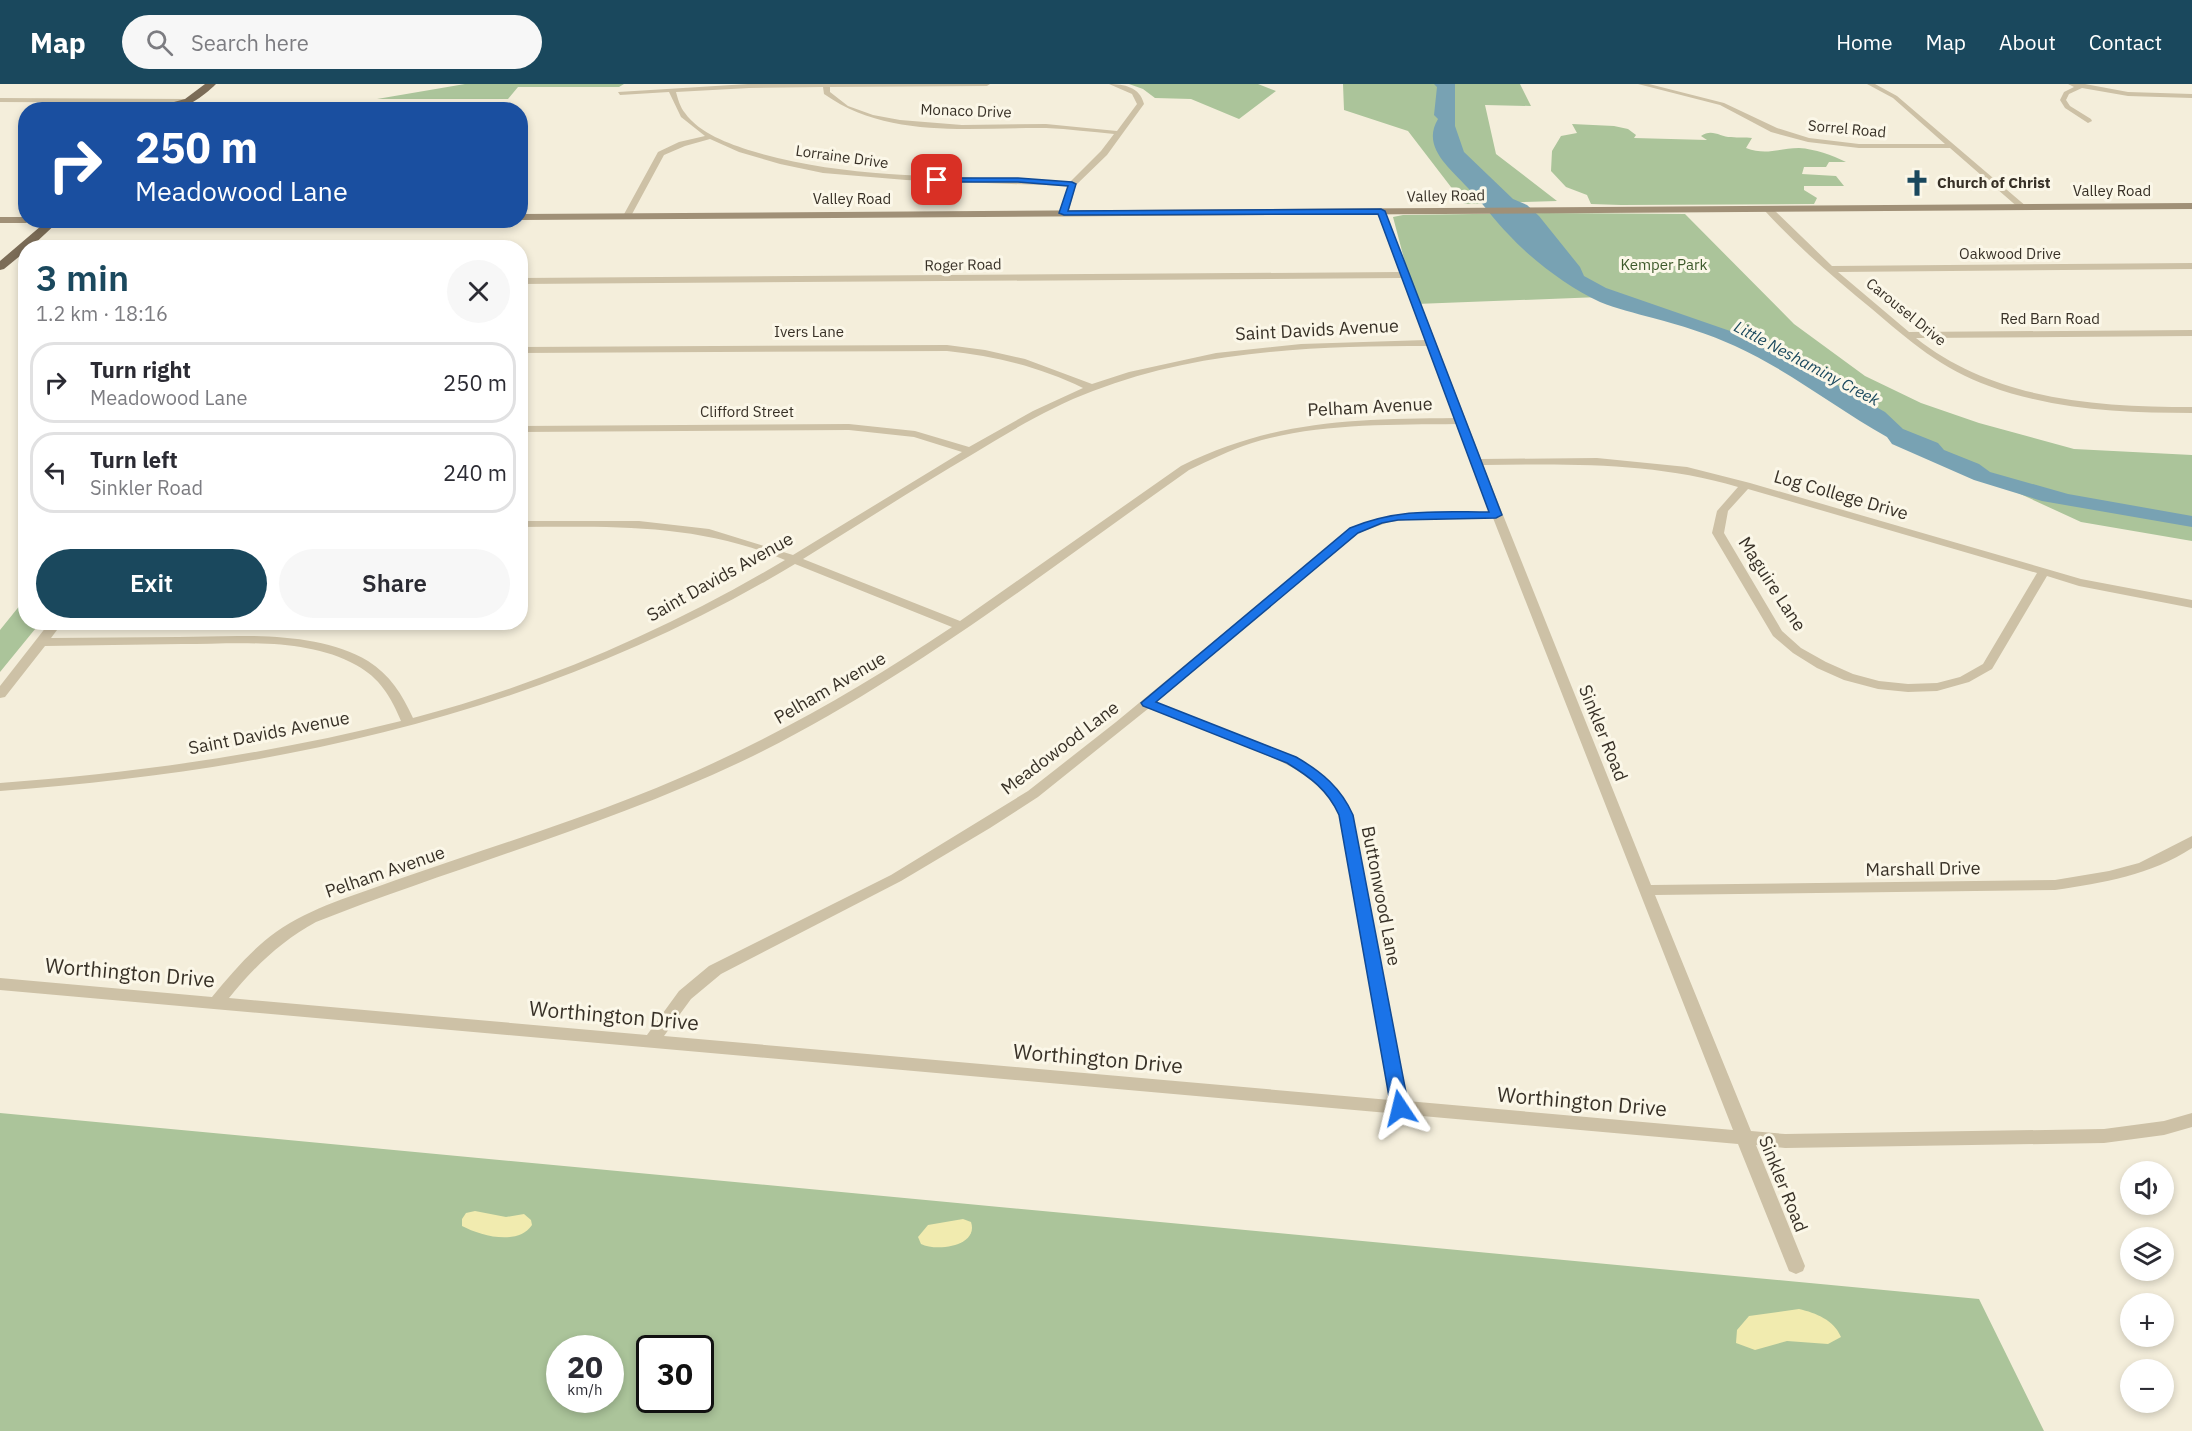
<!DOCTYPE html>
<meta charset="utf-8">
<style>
:root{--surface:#fff;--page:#f7f7f7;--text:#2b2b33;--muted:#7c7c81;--line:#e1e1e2;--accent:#1a485d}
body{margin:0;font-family:"IBM Plex Sans",sans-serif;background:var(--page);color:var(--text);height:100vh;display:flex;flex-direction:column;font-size:22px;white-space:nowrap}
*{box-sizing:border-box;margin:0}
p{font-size:20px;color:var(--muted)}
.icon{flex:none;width:33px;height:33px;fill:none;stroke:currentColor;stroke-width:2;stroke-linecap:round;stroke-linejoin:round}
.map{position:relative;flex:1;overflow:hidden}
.panel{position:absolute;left:18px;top:156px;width:510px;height:390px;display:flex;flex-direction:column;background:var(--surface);border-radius:24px;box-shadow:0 3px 9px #0003}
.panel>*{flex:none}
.banner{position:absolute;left:18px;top:18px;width:510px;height:126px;border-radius:24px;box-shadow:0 3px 9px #0003;background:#1a4fa0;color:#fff;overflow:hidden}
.buttons{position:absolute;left:2120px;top:1077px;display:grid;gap:12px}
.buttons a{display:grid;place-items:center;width:54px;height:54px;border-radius:50%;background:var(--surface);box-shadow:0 3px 9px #0003;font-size:30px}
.speed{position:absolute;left:546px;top:1251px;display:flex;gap:12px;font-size:30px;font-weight:700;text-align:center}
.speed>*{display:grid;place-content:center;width:78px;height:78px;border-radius:50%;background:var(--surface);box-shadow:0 3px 9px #0003;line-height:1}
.speed small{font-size:15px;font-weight:400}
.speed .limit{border:3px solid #111;border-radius:9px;background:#fff;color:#111}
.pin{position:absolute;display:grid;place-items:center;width:51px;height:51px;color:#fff;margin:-26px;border-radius:12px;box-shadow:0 3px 9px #0006}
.me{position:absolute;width:66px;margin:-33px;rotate:350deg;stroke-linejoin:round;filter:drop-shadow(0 0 4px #0008)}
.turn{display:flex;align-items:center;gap:21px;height:126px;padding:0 18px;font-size:27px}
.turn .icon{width:78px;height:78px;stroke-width:2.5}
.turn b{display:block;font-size:42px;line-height:51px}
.round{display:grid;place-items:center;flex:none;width:63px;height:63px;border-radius:32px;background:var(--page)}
.overview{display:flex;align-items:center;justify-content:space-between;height:102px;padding:0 18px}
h1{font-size:36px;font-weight:600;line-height:45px;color:var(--accent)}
.action{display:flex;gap:12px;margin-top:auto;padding:12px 18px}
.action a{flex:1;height:69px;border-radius:36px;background:var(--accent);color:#fff;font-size:24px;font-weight:600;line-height:69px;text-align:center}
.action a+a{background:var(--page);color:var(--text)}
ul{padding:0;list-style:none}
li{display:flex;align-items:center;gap:18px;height:81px;margin:0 12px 9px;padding:0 6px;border:3px solid var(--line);border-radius:24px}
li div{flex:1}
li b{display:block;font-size:22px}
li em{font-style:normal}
header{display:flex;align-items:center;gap:36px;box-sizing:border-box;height:84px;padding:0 30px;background:var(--accent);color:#fff}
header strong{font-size:28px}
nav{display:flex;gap:33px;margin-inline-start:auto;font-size:21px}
.search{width:420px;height:54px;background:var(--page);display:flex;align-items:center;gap:15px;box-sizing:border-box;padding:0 21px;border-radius:33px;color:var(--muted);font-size:22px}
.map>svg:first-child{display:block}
.green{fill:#abc49a;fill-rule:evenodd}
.sand{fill:#f1ebaf}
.water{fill:#78a2b3}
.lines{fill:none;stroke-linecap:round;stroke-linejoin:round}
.street{fill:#cdc1a6;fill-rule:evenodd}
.secondary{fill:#a09077;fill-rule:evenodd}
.primary{fill:#7b6c57;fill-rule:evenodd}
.route{fill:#1a73e8;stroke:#114b97;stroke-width:1.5}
.labels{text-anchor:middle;stroke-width:6;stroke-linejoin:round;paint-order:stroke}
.far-street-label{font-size:15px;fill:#383127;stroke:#fbf7e8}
.far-poi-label{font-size:15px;font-weight:bold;fill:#383127;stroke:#fbf7e8;text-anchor:start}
.far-park-label{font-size:15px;fill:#3c5829;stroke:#fbf7e8}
.far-water-label{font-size:16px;font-style:italic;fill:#1a485d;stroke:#fbf7e8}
.street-label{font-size:18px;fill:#383127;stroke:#fbf7e8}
.near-street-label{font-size:21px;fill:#383127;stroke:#fbf7e8}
</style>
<header>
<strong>Map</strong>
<div class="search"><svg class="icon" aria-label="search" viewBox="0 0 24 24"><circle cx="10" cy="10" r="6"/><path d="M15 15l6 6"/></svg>Search here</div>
<nav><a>Home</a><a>Map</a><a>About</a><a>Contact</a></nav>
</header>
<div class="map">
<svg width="2192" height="1347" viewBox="0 0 2192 1347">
<rect width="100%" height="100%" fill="#f4eedb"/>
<g class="green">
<polygon points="465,0 624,0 619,3 518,3 508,15 377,15"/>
<polygon points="1129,0 1258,0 1276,7 1239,35 1191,15 1155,14 1143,5"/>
<polygon points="1343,0 1520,0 1531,22 1485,21 1496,70 1557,117 1464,120 1408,47 1344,26"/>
<path d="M 1572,40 L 1614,42 L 1628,45 L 1636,51 L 1634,54 L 1707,56 L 1701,52 C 1712,44 1720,53 1731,53 C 1739,54 1745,53 1752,54 L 1746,64 C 1767,72 1779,64 1799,64 C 1815,65 1832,71 1846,78 L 1829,78 L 1826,83 L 1804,83 L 1802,90 L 1836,92 L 1844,102 L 1804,102 L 1804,106 L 1817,114 L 1814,120 L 1621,121 L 1591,120 L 1587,111 L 1566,103 L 1551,87 L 1552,67 L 1561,52 L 1577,49 Z"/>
<polygon points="1545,129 1685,130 1794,240 1865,292 1921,319 1979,339 2074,365 2192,371 2192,457 2081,438 1918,363 1731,256 1600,213 1416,220 1393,133 1403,131"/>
<polygon points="25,515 26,538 40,539 0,588 0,546"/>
<path d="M 0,1029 L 1979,1215 L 2044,1347 L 0,1347 ZM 560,1264 L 610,1264 L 610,1316 L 560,1316 ZM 650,1264 L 700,1264 L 700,1316 L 650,1316 Z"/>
</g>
<g class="sand">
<path d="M 475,1127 L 506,1133 L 524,1130 L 531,1136 L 532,1141 C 518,1162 481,1152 462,1142 L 462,1135 L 466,1129 Z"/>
<path d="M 963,1135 L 971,1138 C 979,1162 937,1168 921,1160 L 918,1153 L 928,1141 Z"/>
<path d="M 1799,1225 C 1816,1229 1834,1236 1841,1253 L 1828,1260 L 1787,1257 L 1755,1266 L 1736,1259 L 1737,1246 L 1749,1232 Z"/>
</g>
<path class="water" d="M 1434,0 L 1455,0 L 1455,42 L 1464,68 L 1513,115 L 1527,121 L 1539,132 L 1580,183 L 1584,192 L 1606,204 L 1759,257 L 1885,328 L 1903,345 L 1938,359 L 1944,366 L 1979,380 L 1990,388 L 2068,410 L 2192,432 L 2192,443 L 2042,417 L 1974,396 L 1892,360 L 1887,353 C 1836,324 1788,286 1735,262 C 1709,250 1680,241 1653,234 C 1635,229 1617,225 1600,218 C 1568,203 1533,177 1509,151 C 1494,136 1482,118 1467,103 C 1450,84 1421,63 1438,35 L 1434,31 L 1437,3 Z"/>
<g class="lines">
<g class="street">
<path d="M 748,0 L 990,0 L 987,2 L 830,3 L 830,8 L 848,22 L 873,31 L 900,36 L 962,41 L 1046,40 L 1117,47 L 1137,20 L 1132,10 L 1109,0 C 1124,0 1140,3 1144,20 L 1107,71 L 1076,101 L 1068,129 L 1064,131 L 1060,129 L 1068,102 L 906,96 L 823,89 L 780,80 L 739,68 L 710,55 L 685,62 L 664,71 L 631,132 L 624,134 L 623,132 L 658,68 L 679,58 L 705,52 L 681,33 L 669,8 L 620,11 L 618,8 ZM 823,3 L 824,10 C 889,56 971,43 1046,44 C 1069,45 1092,48 1114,50 L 1101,67 L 1070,98 C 963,90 855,98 752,67 C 729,60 699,49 685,29 C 680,23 678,15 676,8 L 749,4 Z"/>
<polygon points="1638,0 1649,0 1724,19 1777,44 1809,54 1859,60 1945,60 1893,14 1867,0 1875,0 1897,12 2027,123 2020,125 1950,64 1859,64 1808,58 1771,48 1720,21"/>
<polygon points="2068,0 2085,0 2128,8 2192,10 2192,14 2128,12 2082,4 2069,10 2066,16 2070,22 2091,35 2092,37 2088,39 2065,24 2060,16 2064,8 2074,3"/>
<polygon points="0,14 188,15 191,17 188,19 0,18"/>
<path d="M 1765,123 L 1771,123 L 1832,182 L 2192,179 L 2192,185 L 1838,188 L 1909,248 L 2192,246 L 2192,252 L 1916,254 C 1994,316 2096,323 2192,323 L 2192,329 C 2124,329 2054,326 1989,302 C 1943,286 1908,256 1872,225 C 1834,194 1798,163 1765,127 Z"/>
<path d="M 1378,125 L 1385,127 L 1481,375 L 1597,374 L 1687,383 L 1750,399 L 2081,495 L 2192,516 L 2192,524 L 2079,502 L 2047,492 L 1992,585 L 1969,598 L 1937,607 L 1908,608 L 1878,605 L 1844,596 L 1817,584 L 1793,569 L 1773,552 L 1712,449 L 1717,427 L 1738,403 C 1654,378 1570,380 1483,381 L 1651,801 L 2055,796 L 2109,787 L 2139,779 L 2192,752 L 2192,764 C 2151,791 2103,799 2055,806 L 1655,811 L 1751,1047 L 1785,1050 L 2104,1045 L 2164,1037 L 2192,1029 L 2192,1043 L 2164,1051 L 2104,1059 L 1785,1064 L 1756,1061 L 1805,1182 L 1803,1187 L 1796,1190 L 1789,1187 L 1787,1182 L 1738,1060 L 0,906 L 0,894 L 212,913 C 231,890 251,866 276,848 C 311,823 356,811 396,796 C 476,768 557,743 636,712 C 749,668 852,610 952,543 L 795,480 C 549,628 283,686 0,707 L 0,699 C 136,689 269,670 401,637 C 391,613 380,594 356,581 C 305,553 238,560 182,560 C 136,561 90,561 45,562 L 5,613 L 0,614 L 0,602 L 50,538 L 63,538 L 51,554 C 93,554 136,553 179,553 C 237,552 316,546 368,577 C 390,591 402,610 413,634 C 543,600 669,545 785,476 C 695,439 615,443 520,443 L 520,437 L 639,437 L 709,445 L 793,471 L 962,368 L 914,353 L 849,346 L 520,348 L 520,342 L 849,340 L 915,347 L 969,363 L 1033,327 L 1083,304 C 1040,283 995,272 947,267 L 520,269 L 520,263 L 947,261 L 985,266 L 1025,275 L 1092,300 L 1129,288 L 1216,269 L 1301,260 L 1426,256 L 1402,194 L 520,200 L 520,194 L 1400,188 ZM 1428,262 L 1455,334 C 1354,335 1274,336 1181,382 L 960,537 L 803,475 C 860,440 915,404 973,370 C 1011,347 1050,323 1093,307 C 1199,266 1315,262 1428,262 ZM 1457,340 L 1490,428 C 1441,427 1396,426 1350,445 L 1116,638 L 1028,707 L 891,791 L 709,882 L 679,907 L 647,951 L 229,914 C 254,883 281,857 316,838 C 461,781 613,740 753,672 C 909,595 1047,486 1189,386 C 1210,376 1230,366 1252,359 C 1317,339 1389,341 1457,340 ZM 1748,405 L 2037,489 L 1983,580 L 1960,593 L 1937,599 L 1908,600 L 1879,597 L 1853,590 L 1826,578 L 1801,564 L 1782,547 L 1724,449 L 1728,427 ZM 1423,434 L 1493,434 L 1733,1046 L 1407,1017 L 1353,731 C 1327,681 1287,670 1239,651 C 1211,640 1184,629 1156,618 L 1358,449 L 1389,438 ZM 1149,624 C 1176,635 1204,646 1231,657 C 1274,674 1317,687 1339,731 L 1390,1016 L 664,952 L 691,915 L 721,890 L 901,797 L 990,744 L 1038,713 Z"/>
</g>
<g class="secondary">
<polygon points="2192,119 2192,125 520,136 520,130"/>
<polygon points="0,133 26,133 26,136 31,136 26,139 0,139"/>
</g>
<g class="primary">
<path d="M 205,0 L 216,0 C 203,13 184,26 167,26 L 174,18 L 185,15 Z"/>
<polygon points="48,136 60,136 30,164 26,164 26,167 4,185 0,186 0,177"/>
</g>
</g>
<path class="route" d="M 934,94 L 1018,94 L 1072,98 L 1076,100 L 1068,127 L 1381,125 L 1385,127 L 1502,431 L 1496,434 L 1398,436 L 1382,439 L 1358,449 L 1156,618 L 1296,673 C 1322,688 1341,704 1353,731 L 1409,1024 L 1406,1029 L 1400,1031 L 1394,1029 L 1391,1024 L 1339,731 C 1328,706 1310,693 1287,679 L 1143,622 L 1141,619 L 1350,444 C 1399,424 1438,428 1489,428 L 1378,130 L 1064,131 L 1059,129 L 1068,102 L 1018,98 L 934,98 Z"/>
<defs>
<symbol id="church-bare" viewBox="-9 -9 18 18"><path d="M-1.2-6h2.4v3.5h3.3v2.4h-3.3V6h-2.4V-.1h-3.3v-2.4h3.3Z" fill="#1a485d" stroke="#fbf7e8" stroke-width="2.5" paint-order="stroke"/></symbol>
</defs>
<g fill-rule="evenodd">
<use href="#church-bare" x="1898" y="80" width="38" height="38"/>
</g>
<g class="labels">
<g class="far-street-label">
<text transform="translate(966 27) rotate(2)" y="5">Monaco Drive</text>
<text transform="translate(1847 45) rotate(5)" y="5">Sorrel Road</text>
<text transform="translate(842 73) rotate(8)" y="5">Lorraine Drive</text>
<text x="2112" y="112">Valley Road</text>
<text transform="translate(1446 112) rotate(-1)" y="5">Valley Road</text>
<text x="852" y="120">Valley Road</text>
<text x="2010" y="175">Oakwood Drive</text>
<text transform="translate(963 181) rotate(-1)" y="5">Roger Road</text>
<text transform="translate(1906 228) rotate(39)" y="5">Carousel Drive</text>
<text x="2050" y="240">Red Barn Road</text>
<text x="809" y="253">Ivers Lane</text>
<text x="747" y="333">Clifford Street</text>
</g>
<g class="far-poi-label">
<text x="1937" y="104">Church of Christ</text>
</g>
<g class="far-park-label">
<text x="1664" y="186">Kemper Park</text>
</g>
<g class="far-water-label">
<text transform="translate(1807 279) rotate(28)" y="6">Little Neshaminy Creek</text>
</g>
<g class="street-label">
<text transform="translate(1317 246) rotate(-3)" y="6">Saint Davids Avenue</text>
<text transform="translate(1370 323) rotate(-3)" y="6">Pelham Avenue</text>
<text transform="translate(1841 411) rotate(16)" y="6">Log College Drive</text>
<text transform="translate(720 493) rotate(-29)" y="6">Saint Davids Avenue</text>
<text transform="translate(1772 500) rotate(57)" y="6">Maguire Lane</text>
<text transform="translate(830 604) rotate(-30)" y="6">Pelham Avenue</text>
<text transform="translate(269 649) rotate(-11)" y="6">Saint Davids Avenue</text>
<text transform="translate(1603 649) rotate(68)" y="6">Sinkler Road</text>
<text transform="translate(1060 664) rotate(-37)" y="6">Meadowood Lane</text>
<text transform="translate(1923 785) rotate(-1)" y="6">Marshall Drive</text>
<text transform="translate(385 788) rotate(-19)" y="6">Pelham Avenue</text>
<text transform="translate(1381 812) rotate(79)" y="6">Buttonwood Lane</text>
<text transform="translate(1783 1100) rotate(68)" y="6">Sinkler Road</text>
</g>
<g class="near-street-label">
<text transform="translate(130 889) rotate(5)" y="7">Worthington Drive</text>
<text transform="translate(614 932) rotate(5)" y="7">Worthington Drive</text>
<text transform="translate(1098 975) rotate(5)" y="7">Worthington Drive</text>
<text transform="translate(1582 1018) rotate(5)" y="7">Worthington Drive</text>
</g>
</g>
</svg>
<div class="buttons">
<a><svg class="icon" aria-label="sound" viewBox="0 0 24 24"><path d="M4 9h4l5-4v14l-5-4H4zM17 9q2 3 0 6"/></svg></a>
<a><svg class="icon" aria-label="layers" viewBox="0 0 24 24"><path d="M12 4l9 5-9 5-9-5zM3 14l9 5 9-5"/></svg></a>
<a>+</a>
<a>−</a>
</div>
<div class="speed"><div>20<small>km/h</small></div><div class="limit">30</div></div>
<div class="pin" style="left:937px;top:96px;background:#d93025"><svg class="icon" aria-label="arrive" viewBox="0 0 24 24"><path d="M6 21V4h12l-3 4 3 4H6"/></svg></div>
<svg class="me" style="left:1400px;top:1024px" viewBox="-20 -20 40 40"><path d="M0-17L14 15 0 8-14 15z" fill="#1a73e8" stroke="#fff" stroke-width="4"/></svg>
<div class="banner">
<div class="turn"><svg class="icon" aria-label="right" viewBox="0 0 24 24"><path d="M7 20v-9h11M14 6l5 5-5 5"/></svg><div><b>250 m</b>Meadowood Lane</div></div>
</div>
<section class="panel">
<div class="overview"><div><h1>3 min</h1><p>1.2 km · 18:16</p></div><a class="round"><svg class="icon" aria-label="close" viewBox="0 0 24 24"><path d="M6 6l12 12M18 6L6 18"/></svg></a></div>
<ul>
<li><svg class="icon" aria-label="right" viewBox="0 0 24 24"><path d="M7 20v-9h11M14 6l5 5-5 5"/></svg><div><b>Turn right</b><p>Meadowood Lane</p></div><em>250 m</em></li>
<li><svg class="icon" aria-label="left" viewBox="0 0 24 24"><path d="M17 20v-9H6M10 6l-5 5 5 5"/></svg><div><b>Turn left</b><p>Sinkler Road</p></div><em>240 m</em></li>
</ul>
<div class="action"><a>Exit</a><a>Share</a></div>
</section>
</div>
